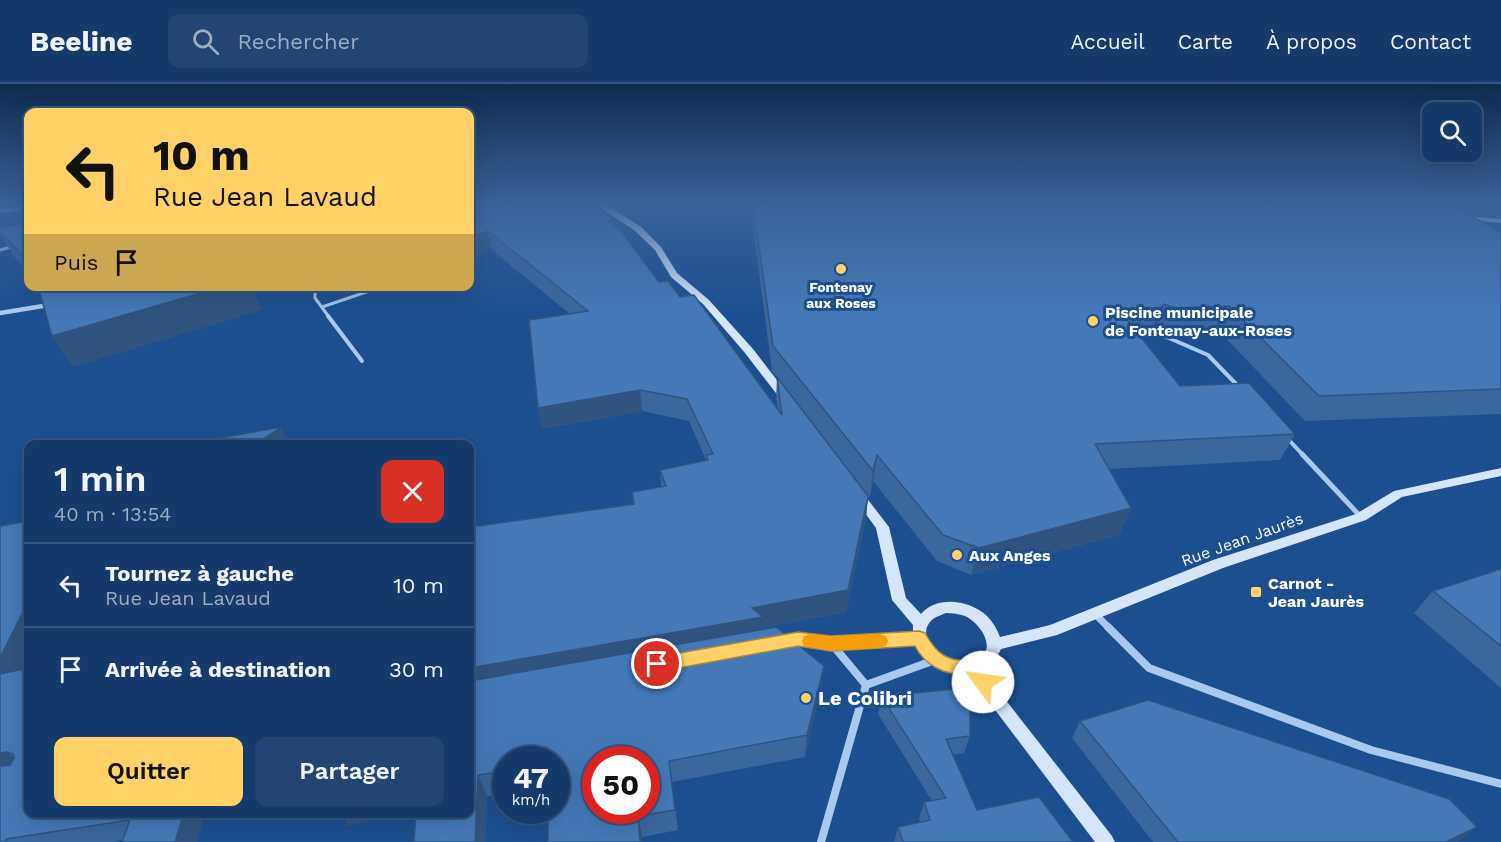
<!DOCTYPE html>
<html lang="fr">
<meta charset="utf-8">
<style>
:root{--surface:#143b6b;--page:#214673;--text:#f1f3f6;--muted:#9dadc1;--line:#33557e;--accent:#ffd166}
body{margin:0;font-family:"Work Sans",sans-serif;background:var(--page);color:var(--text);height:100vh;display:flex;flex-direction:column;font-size:22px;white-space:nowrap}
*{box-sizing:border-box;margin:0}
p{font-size:20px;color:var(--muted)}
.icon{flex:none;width:33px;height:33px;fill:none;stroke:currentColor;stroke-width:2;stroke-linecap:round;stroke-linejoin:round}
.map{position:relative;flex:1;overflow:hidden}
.details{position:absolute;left:24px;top:356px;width:450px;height:378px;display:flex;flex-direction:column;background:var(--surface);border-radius:12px;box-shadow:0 6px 24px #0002,0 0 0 2px var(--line)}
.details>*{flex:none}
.hud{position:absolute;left:24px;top:24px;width:450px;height:183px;border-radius:12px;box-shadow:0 6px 24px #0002,0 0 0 2px var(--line);background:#ffd166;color:#111;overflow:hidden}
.controls{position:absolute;left:1422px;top:18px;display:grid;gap:12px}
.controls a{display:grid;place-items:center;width:60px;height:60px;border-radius:12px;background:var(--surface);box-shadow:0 6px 24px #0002,0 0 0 2px var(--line);font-size:30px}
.speed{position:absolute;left:492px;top:662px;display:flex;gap:12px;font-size:30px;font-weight:700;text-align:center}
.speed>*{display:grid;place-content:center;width:78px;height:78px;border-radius:50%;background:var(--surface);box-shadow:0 6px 24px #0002,0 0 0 2px var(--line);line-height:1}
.speed small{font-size:15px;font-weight:400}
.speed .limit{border:9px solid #d22;background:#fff;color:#111}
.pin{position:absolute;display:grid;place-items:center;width:51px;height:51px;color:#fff;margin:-26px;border:3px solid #fff;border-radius:50%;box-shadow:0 2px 6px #0007}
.me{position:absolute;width:66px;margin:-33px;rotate:301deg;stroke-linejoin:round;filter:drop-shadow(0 0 4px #0008)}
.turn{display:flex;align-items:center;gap:21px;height:126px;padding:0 30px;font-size:27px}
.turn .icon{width:78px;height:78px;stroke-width:2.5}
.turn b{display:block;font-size:42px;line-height:51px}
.then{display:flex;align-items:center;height:57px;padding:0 30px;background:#0003;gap:12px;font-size:22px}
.round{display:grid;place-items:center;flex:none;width:63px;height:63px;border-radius:12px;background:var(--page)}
.overview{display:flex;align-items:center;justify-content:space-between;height:102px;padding:0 30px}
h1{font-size:36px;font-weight:600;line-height:45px}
.cta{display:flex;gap:12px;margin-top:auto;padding:12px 30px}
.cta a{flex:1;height:69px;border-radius:12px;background:var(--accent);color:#111;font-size:24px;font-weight:600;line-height:69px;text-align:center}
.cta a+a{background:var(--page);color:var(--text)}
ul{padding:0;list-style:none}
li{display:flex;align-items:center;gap:18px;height:84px;padding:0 30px;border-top:2px solid var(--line)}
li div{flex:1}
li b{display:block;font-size:22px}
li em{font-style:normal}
header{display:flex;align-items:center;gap:36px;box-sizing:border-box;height:84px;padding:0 30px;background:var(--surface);border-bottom:2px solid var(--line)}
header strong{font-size:28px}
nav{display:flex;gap:33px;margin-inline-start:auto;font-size:21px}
.search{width:420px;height:54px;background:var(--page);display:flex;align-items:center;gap:15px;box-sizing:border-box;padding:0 21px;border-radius:12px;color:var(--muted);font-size:22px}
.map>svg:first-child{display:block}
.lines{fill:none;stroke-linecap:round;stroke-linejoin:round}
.lane-far2{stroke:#a9c9ee;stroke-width:3}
.lane-far1{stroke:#a9c9ee;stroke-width:4}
.lane{stroke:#a9c9ee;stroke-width:5}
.street-far2{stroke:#a9c9ee;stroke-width:4.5}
.street-far1{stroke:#a9c9ee;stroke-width:7}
.street{stroke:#a9c9ee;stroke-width:8}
.secondary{fill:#d6e6fa;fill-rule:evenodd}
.wall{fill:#3a679d}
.shaded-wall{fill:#305480}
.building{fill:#4478b7;stroke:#305480;stroke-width:1.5;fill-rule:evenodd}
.route{fill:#ffd166;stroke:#a68842;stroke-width:1.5}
.slow{fill:#f59e0b}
.poi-dot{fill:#ffd166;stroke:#1b4f8f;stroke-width:2}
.labels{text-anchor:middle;stroke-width:6;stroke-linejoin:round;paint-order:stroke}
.far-poi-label{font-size:14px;font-weight:bold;fill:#fff;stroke:#1b4f8f}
.poi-label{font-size:16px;font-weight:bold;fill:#fff;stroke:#1b4f8f;text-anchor:start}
.street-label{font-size:16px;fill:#fff;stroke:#1b4f8f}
.near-poi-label{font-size:20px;font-weight:bold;fill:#fff;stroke:#1b4f8f;text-anchor:start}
</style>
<header>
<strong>Beeline</strong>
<div class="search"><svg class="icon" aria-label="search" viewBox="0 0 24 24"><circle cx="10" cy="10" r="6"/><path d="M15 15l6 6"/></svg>Rechercher</div>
<nav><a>Accueil</a><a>Carte</a><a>À propos</a><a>Contact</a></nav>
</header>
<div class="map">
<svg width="1501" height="758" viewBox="0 0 1501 758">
<rect width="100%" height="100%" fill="#1b4f8f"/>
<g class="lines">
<g class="lane-far2">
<polyline points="0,166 14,162"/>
<polyline points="315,202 315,214 329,233"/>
<polyline points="322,223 384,202"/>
</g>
<g class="lane-far1">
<polyline points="328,232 362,277"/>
<polyline points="1155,248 1208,271 1238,302"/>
<polyline points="1287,354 1304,372"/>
</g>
<polyline class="lane" points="1302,370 1361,433"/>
<g class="street-far2">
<polyline points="0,127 28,124"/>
<polyline points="0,229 49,221"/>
</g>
<polyline class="street-far1" points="1096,531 1109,544"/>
<g class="street">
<polyline points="1108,543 1149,584 1371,666 1501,700"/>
<polyline points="786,558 798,555 831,559 919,554"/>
<polyline points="831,559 866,601"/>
<polyline points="821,758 866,601 935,576"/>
</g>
<g class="secondary">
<polygon points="596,121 606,121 640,142 661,163 677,189 709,216 753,265 790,313 791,315 790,317 782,317 745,269 703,220 671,193 655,166 634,146"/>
<polygon points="1457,131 1501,135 1501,139 1460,135 1456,133"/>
<path d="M 1501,384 L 1501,392 L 1402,413 L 1366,436 L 1223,484 L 1057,551 L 1001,565 L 993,581 L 983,587 L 1112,752 L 1115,758 L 1095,758 L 968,590 C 939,594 911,569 913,541 L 892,516 L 876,444 L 852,411 L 858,407 L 862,408 L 889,443 L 906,514 L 921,530 C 937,511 970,516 987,532 C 993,538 997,545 1000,553 L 1050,541 L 1213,476 L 1356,430 L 1394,407 ZM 946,529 C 952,529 959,530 965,532 C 979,538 999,565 977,575 C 954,585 909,556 933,535 C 937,532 942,531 946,529 Z"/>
</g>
</g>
<g class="wall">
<polygon points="470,121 612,134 613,141 659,198 680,213 778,325 776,314 777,293 848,386 772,287 750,121 1453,121 1501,149 1501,330 1305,337 1218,246 1165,248 1155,244 1151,249 1137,249 1180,302 1295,350 1280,376 1109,385 1131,424 1119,451 971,491 937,477 873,397 870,414 868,412 866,434 846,528 763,544 763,546 821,604 805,673 672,698 678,746 642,753 556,675 506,675 506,709 487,712 485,758 414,758 470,443 633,420 632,408 661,403 660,386 706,376 689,337 642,327 542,345 538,324 570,230 492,166 470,173"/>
<polygon points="28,138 28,188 15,174 0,150 0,144"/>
<polygon points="28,437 28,572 22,585 205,729 122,756 112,758 0,758 0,442"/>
<polygon points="1501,485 1501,604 1414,529 1433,507"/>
<polygon points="881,612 970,652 964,669 953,671 977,726 1073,758 894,758 898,743 920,738 919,735 924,718 932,717 878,630"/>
<polygon points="1080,637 1458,758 1153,758 1072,654"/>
</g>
<g class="shaded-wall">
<polygon points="612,134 614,153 606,136"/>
<polygon points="488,147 492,166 470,173 470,153"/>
<polygon points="225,202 251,202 262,226 73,283 52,252"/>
<polygon points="1164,220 1155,244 1151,249 1160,224"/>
<polygon points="640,306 642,327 542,345 538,324"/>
<polygon points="281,343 289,360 256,360"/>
<polygon points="877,371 873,397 870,414 873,387"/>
<polygon points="868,412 866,434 846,528 763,544 763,555 470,608 470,584 752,524"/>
<polygon points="1131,424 1119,451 971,491 979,464"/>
<polygon points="28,518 28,572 10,610 0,600 0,574"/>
<polygon points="824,582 821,604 805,673 807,651"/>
<polygon points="7,668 27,686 0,691 0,669"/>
<polygon points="478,691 487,712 485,758 475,758"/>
<polygon points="184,729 205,729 197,758 175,758"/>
<polygon points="339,729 410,729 348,742"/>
<polygon points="638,732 642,753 642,758 640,758"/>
<polygon points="1477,743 1458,758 1446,758"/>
</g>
<g class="building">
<polygon points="470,121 592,121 612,134 606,136 620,146 659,198 668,197 680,213 694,211 782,331 777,293 868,412 848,506 752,524 763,533 470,584 470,443 634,420 632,408 666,402 660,386 708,376 706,371 713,370 687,315 640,306 538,324 529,236 588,227 488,147 470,153"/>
<polygon points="753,121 1453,121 1501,149 1501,305 1319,312 1229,222 1175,224 1164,220 1160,224 1119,226 1180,302 1249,299 1295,350 1095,360 1131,424 979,464 943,451 877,371 873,387 773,262"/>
<polygon points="28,138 28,177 0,148 0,144"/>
<polygon points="38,202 225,202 52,252"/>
<polygon points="281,343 256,360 188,360"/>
<polygon points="28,437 28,518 0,574 0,442"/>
<polygon points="1501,485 1501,562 1433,507"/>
<path d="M 776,543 L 824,582 L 807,651 L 669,677 L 675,726 L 638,732 L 640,758 L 548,758 L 548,726 L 556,726 L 556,675 L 506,675 L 506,687 L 478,691 L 475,758 L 414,758 L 416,729 L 470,729 L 470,597 ZM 596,675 L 646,675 L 646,726 L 596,726 Z"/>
<polygon points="28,584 28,729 184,729 175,758 122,758 130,736 6,755 5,758 0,758 0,682 10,681 14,674 13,670 7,668 0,669 0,590"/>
<polygon points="956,605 970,625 970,652 946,655 977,726 1039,713 1073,758 903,758 898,743 930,736 924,718 946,714 881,612"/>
<polygon points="1148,616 1449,715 1477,743 1446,758 1178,758 1080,637"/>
</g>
<linearGradient id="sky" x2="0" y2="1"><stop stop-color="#0f2b4f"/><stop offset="0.53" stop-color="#39639b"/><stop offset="1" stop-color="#39639b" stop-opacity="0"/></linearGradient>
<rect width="1501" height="227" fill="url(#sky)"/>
<path class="route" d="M 919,547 L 925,549 C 933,563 942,575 959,576 C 966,577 972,576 978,579 L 992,598 L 989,603 C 977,608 974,600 967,591 C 945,591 925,582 915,562 L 831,567 L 798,562 L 657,588 L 651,586 L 648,580 L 651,575 L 657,573 L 798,548 L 831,552 Z"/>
<polygon class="slow" points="810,550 831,552 880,550 886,552 888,557 886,562 880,564 831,567 804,562 802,557 804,552"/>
<g class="poi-dot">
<circle cx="841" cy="185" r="6"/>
<circle cx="1093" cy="237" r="6"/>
<circle cx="957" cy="471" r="6"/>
<rect x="1250" y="502" width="12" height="12" rx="3"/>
<circle cx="806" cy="614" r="6"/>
</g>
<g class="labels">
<g class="far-poi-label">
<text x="841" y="208">Fontenay<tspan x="841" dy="16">aux Roses</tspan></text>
</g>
<g class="poi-label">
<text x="1105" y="234">Piscine municipale<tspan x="1105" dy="18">de Fontenay-aux-Roses</tspan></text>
<text x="969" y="477">Aux Anges</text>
<text x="1268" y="505">Carnot -<tspan x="1268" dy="18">Jean Jaurès</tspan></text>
</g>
<g class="street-label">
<text transform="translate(1242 455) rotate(-20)" y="6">Rue Jean Jaurès</text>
</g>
<g class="near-poi-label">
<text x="818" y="621">Le Colibri</text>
</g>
</g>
</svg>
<div class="controls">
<a><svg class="icon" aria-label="search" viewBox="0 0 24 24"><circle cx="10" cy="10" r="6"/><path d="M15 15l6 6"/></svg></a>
</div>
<div class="speed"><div>47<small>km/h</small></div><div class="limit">50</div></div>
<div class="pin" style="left:657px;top:580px;background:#d93025"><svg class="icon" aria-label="arrive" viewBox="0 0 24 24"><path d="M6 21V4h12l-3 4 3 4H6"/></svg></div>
<svg class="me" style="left:983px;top:598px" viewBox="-20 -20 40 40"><circle r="19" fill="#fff"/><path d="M0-13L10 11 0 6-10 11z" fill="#ffd166"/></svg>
<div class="hud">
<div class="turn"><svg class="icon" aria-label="left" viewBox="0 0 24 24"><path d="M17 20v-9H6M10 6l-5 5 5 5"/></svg><div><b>10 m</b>Rue Jean Lavaud</div></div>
<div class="then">Puis<svg class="icon" aria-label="arrive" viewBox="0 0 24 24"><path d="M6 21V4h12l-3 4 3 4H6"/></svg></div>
</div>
<section class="details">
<div class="overview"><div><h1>1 min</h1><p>40 m · 13:54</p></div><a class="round" style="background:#d93025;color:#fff"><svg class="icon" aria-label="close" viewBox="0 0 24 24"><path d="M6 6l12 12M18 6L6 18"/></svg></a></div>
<ul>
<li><svg class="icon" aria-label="left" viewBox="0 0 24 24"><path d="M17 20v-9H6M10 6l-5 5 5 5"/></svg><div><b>Tournez à gauche</b><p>Rue Jean Lavaud</p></div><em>10 m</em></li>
<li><svg class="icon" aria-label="arrive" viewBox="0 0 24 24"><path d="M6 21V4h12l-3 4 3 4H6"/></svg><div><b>Arrivée à destination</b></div><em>30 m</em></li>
</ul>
<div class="cta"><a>Quitter</a><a>Partager</a></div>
</section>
</div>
